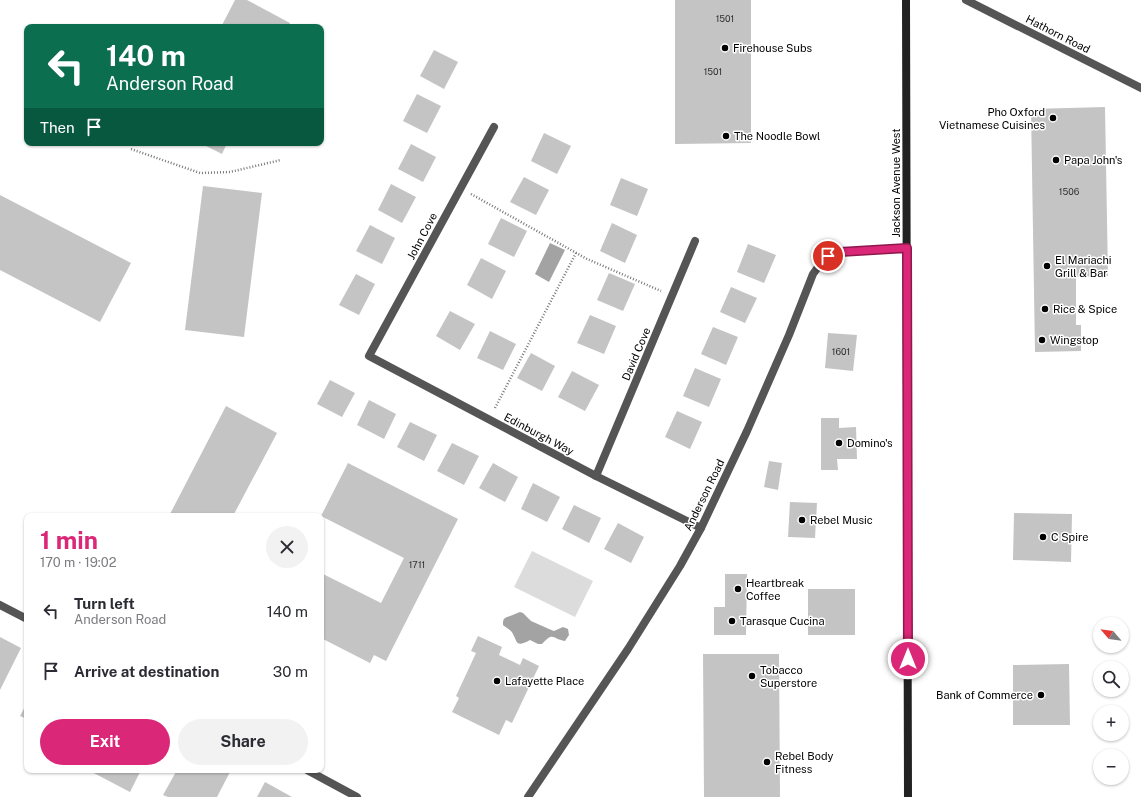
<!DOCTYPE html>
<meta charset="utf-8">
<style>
:root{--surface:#fff;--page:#f2f2f3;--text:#2b2b33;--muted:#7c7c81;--accent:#db2777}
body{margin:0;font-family:"Public Sans",sans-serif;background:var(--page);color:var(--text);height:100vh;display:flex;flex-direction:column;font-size:15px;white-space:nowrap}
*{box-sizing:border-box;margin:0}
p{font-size:13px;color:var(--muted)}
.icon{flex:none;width:22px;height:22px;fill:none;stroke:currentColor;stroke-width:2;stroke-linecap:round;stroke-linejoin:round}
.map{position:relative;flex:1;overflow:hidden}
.sheet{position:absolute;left:24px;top:513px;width:300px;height:260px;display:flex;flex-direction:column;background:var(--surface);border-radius:8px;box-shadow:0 1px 3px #0004}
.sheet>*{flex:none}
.hud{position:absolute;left:24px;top:24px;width:300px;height:122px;border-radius:8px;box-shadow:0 1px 3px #0004;background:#0b6e4f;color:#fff;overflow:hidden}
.needle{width:26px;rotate:298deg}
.tools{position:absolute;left:1093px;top:617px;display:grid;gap:8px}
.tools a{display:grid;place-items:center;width:36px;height:36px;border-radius:50%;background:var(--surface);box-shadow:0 1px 3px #0004;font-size:20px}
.pin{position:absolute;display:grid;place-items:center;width:34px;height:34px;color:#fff;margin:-17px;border:2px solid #fff;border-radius:50%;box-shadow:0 1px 4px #0007}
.me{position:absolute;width:44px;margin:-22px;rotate:0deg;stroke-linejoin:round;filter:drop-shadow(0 0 3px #0008)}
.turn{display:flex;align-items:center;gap:14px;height:84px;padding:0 16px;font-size:18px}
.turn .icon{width:52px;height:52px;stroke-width:2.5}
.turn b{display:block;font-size:28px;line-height:34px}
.then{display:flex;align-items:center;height:38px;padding:0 16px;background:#0003;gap:8px;font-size:15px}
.round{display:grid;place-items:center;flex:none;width:42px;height:42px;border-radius:21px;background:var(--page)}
.summary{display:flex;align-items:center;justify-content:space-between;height:68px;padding:0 16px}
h1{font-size:24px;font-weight:700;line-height:30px;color:var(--accent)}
.primary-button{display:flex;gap:8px;margin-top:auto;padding:8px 16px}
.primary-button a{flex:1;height:46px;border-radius:24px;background:var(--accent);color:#fff;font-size:16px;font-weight:700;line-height:46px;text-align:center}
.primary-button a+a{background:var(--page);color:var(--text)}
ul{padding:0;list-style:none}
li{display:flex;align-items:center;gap:12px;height:60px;padding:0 16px}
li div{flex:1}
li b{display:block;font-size:15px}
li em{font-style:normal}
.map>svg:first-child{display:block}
.green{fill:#dcdcdc}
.water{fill:#a3a3a3}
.building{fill:#c4c4c4}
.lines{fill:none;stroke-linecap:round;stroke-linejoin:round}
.path{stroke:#777;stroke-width:2.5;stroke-dasharray:1 2;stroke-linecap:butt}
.service{stroke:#555;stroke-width:8}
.minor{stroke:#555;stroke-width:8}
.secondary{stroke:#222;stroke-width:8}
.route-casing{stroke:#8e194d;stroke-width:10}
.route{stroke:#db2777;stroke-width:7}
.poi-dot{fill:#000;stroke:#fff;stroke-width:1.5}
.labels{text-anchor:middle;stroke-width:3;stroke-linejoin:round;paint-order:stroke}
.number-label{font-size:9px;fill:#313131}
.street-label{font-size:11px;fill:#000;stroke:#fff}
.poi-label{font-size:11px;fill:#000;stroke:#fff;text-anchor:start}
</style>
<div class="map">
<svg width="1141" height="797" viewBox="0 0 1141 797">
<rect width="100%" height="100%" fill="#fff"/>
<polygon class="green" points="532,551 593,581 575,617 514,587"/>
<g class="water">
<polygon points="550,243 565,250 549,282 535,274"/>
<path d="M 520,612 L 523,613 L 531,621 L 549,629 L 554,631 L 563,627 L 568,629 L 569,635 L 565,641 C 552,639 554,631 542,644 L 538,644 L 530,640 C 514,649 518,640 511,631 C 509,629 505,627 503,625 C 503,618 504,618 510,616 C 514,615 516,613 520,612 Z"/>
</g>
<g class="building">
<polygon points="235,0 247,0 290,23 288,27 221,27"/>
<polygon points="675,0 751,0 751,143 675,144"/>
<polygon points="434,50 458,62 444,89 420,76"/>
<polygon points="417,94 441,106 427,133 403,121"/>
<polygon points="1105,107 1108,276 1076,277 1076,325 1081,325 1081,351 1035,352 1031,109"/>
<polygon points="544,133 571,146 557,174 531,161"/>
<polygon points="200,143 227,143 222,154"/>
<polygon points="411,144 436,157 423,182 398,169"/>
<polygon points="524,177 549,190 536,215 510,202"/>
<polygon points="621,178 648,189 637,216 610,205"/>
<polygon points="391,184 416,197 402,223 378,210"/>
<polygon points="203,186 262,193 244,337 185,330"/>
<polygon points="0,195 131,263 100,322 0,270"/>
<polygon points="501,218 527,231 514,257 488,244"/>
<polygon points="612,223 637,235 625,263 600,251"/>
<polygon points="370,225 395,238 382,264 356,251"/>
<polygon points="748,244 776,255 764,283 737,272"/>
<polygon points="481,258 506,271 492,299 467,285"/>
<polygon points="609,273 635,284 623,311 597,300"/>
<polygon points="356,274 375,284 359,315 339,305"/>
<polygon points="731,287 757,298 745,323 720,312"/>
<polygon points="450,311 475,324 460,350 436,336"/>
<polygon points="590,315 616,326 604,354 577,343"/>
<polygon points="713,327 738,337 726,365 701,354"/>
<polygon points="490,331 516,344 503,370 477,358"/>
<polygon points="828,333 857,335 853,371 825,368"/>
<polygon points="531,353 555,366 542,391 517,378"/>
<polygon points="695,368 721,379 709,407 683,396"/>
<polygon points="572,371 599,385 585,411 558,397"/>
<polygon points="330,380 355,393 342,417 317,404"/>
<polygon points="369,400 396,414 384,439 357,425"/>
<polygon points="226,406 277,433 233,516 169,516"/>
<polygon points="677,411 702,422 690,449 665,437"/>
<polygon points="821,418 839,418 839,428 856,427 857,459 837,459 838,470 821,470"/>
<polygon points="410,422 437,435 424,461 397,447"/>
<polygon points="452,443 479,456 464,485 437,471"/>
<polygon points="769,461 782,463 778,490 764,487"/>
<polygon points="348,463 458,519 386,661 374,655 370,663 321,638 321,573 381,603 404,558 321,516"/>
<polygon points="493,463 518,477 505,502 479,488"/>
<polygon points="533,483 560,497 547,522 521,509"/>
<polygon points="790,502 817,503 815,538 788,537"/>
<polygon points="574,505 601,518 589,543 562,529"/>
<polygon points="1014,513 1072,514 1071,562 1013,560"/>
<polygon points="618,523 644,537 631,563 604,549"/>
<polygon points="725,574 747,574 746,635 714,635 714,607 725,607"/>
<rect x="808" y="589" width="47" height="46"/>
<polygon points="478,636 502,647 499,655 520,665 523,658 539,666 512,723 506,720 499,735 452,712 459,698 456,696 476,653 471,651"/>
<polygon points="0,637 21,648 0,690"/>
<polygon points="703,654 779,654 780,797 704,797"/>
<polygon points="1069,664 1070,725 1013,725 1013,665"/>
<polygon points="27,703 27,719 20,716"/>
<polygon points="88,770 141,770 130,792"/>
<polygon points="177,770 231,770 217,797 168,797 163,795"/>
<polygon points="265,782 292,797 257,797"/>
</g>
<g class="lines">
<g class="path">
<polyline points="131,149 200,173 230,172 281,160"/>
<polyline points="471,194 587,259 661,291"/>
<polyline points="495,408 576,253"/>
</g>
<g class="service">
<polyline points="494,127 369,356 596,476 701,528"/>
<polyline points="596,476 695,241"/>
<polyline points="0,605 27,619"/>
<polyline points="307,770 357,797"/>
</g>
<g class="minor">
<polyline points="966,0 1141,88"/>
<polyline points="528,797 628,649 680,566 701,528 747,431 789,335 813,274 821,263 828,256 840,252 907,248"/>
</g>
<polyline class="secondary" points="906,0 908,797"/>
</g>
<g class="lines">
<defs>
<polyline id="route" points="828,256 840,252 907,248 908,659"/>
</defs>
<use href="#route" class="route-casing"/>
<use href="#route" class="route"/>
</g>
<g class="poi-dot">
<circle cx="725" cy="48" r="4"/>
<circle cx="1053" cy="118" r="4"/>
<circle cx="726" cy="136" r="4"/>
<circle cx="1056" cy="160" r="4"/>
<circle cx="1047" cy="266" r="4"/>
<circle cx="1045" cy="309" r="4"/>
<circle cx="1042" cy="340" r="4"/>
<circle cx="839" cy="443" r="4"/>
<circle cx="802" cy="520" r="4"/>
<circle cx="1043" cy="537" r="4"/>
<circle cx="738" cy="589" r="4"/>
<circle cx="732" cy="621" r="4"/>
<circle cx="752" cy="676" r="4"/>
<circle cx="497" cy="681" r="4"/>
<circle cx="1041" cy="695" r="4"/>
<circle cx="767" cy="762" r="4"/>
</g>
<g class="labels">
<g class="number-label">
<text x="725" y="22">1501</text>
<text x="713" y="75">1501</text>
<text x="1069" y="195">1506</text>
<text x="841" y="355">1601</text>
<text x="417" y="568">1711</text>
</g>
<g class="street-label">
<text transform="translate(1058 34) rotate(27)" y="4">Hathorn Road</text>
<text transform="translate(896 183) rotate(-90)" y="4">Jackson Avenue West</text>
<text transform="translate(422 236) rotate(-62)" y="4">John Cove</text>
<text transform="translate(636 354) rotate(-67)" y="4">David Cove</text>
<text transform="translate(539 434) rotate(28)" y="4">Edinburgh Way</text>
<text transform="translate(704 495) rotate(-64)" y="4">Anderson Road</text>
</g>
<g class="poi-label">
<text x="733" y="52">Firehouse Subs</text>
<text x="1045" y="116" text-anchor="end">Pho Oxford<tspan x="1045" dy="13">Vietnamese Cuisines</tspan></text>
<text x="734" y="140">The Noodle Bowl</text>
<text x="1064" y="164">Papa John's</text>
<text x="1055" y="264">El Mariachi<tspan x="1055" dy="13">Grill &amp; Bar</tspan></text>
<text x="1053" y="313">Rice &amp; Spice</text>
<text x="1050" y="344">Wingstop</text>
<text x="847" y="447">Domino's</text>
<text x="810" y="524">Rebel Music</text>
<text x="1051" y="541">C Spire</text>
<text x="746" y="587">Heartbreak<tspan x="746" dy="13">Coffee</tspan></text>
<text x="740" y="625">Tarasque Cucina</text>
<text x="760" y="674">Tobacco<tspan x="760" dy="13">Superstore</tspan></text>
<text x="505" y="685">Lafayette Place</text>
<text x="1033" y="699" text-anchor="end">Bank of Commerce</text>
<text x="775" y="760">Rebel Body<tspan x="775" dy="13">Fitness</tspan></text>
</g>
</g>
</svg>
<div class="tools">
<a><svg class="needle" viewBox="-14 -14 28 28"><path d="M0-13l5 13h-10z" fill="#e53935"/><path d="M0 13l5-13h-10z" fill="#7c7c81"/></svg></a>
<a><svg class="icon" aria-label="search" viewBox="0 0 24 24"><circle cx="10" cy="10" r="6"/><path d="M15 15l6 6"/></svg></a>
<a>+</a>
<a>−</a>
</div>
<div class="pin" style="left:828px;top:256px;background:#d93025"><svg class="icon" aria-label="arrive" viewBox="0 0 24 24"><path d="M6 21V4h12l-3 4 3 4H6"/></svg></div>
<svg class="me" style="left:908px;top:659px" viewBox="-20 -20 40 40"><circle r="17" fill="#db2777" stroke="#fff" stroke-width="3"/><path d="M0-11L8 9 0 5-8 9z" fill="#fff"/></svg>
<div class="hud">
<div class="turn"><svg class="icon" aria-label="left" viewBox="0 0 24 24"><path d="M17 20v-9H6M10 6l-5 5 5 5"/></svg><div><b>140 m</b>Anderson Road</div></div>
<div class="then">Then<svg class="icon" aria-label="arrive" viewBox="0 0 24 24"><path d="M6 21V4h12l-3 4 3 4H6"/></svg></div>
</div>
<section class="sheet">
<div class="summary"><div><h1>1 min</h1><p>170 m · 19:02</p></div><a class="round"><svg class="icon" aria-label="close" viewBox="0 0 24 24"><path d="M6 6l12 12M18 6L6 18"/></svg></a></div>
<ul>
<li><svg class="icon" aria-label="left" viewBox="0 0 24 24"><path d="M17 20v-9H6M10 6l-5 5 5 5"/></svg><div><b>Turn left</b><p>Anderson Road</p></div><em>140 m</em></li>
<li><svg class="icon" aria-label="arrive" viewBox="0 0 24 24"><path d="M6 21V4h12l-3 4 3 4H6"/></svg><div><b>Arrive at destination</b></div><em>30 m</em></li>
</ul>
<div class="primary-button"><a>Exit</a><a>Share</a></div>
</section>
</div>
